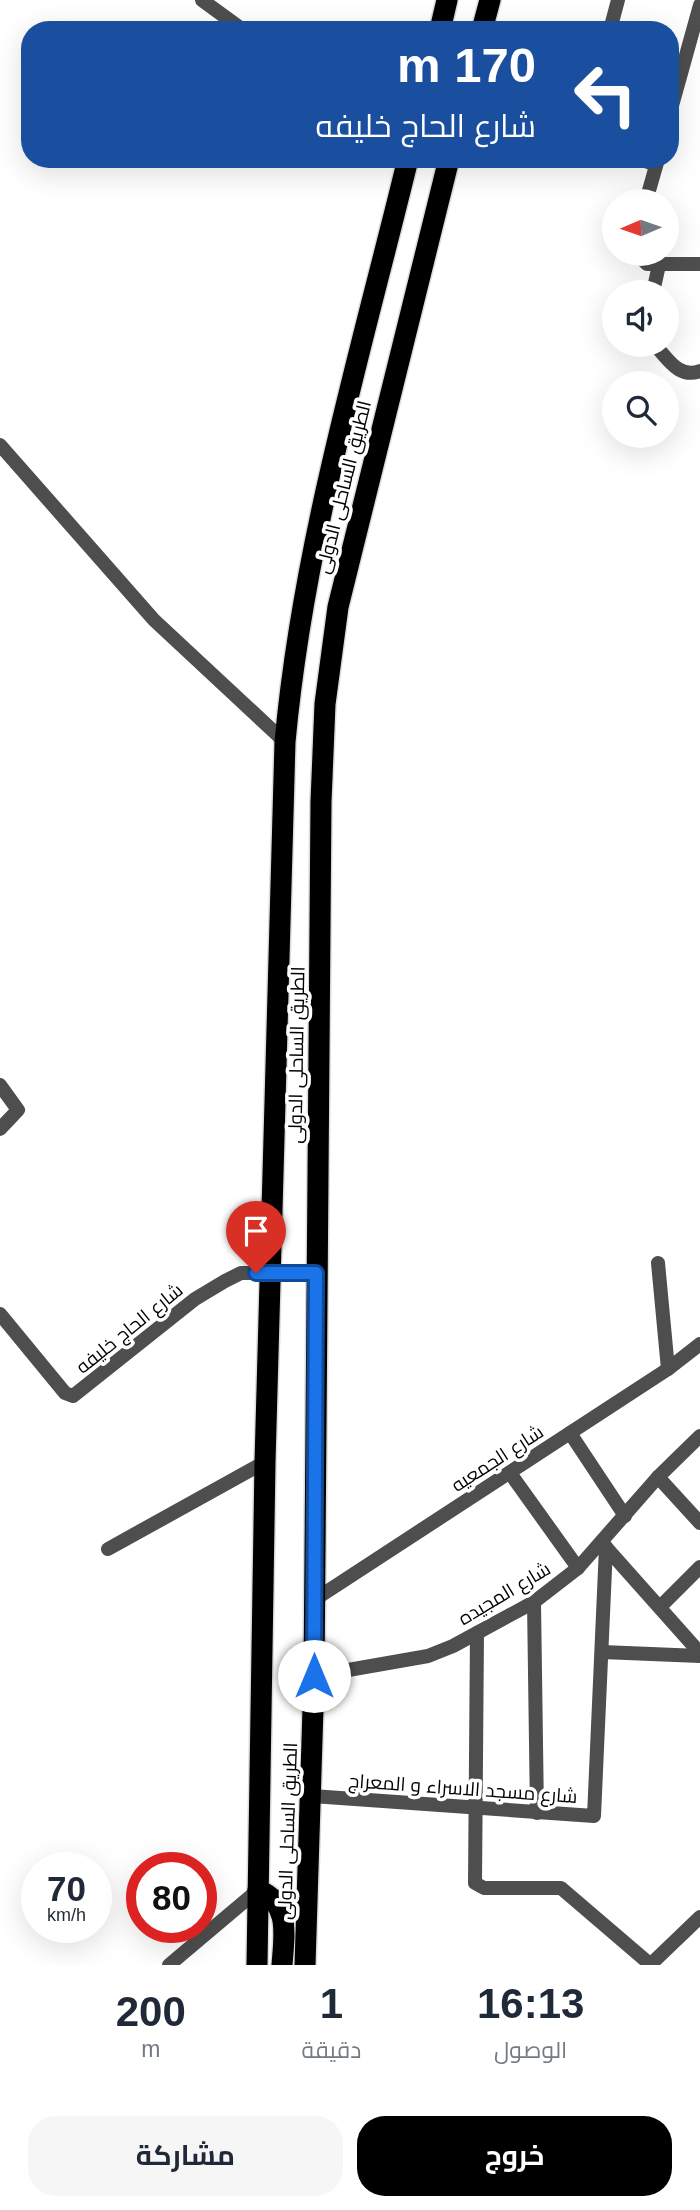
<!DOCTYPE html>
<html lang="ar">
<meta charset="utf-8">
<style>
:root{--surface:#fff;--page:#f6f6f7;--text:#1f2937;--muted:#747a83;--accent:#000}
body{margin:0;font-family:Arial,Cairo,sans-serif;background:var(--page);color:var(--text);direction:rtl;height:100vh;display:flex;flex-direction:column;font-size:26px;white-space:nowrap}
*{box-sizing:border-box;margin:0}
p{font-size:23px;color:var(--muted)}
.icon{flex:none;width:38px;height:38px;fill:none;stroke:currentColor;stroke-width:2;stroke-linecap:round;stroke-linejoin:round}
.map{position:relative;height:1965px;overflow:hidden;direction:ltr}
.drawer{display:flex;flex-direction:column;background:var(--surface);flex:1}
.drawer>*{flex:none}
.hud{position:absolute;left:21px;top:21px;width:658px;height:147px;border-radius:28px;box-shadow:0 7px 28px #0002;direction:rtl;background:#1a4fa0;color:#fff;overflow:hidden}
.needle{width:46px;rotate:268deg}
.tools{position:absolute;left:602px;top:189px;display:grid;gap:14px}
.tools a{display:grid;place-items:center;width:77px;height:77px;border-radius:50%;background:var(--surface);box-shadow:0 7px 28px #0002;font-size:35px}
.speed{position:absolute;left:21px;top:1852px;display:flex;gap:14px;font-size:35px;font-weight:700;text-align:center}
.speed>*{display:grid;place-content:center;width:91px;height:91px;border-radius:50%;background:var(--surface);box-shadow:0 7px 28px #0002;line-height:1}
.speed small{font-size:18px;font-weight:400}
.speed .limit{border:10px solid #d22;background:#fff;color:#111}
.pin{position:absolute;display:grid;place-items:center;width:60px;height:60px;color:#fff;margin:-72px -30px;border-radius:50% 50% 50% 0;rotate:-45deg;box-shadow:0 0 7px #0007}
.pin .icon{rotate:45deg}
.me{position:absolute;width:77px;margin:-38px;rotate:0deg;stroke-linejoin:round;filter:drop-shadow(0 0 5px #0008)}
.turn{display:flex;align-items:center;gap:24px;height:147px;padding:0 28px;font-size:32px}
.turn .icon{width:91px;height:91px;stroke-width:2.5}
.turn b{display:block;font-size:49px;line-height:60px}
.eta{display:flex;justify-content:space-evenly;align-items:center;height:119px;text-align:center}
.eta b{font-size:42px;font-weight:700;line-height:49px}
.button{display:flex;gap:14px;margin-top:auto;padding:14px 28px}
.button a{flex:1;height:80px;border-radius:28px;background:var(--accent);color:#fff;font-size:28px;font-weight:700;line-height:80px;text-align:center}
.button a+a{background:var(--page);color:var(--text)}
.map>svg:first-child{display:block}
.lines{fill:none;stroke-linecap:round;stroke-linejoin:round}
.highway-casing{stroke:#dbdbdb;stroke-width:24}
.street{stroke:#4e4e4e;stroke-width:14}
.highway{stroke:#000;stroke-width:21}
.route-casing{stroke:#114b97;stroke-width:18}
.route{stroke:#1a73e8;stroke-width:12}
.labels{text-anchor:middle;stroke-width:7;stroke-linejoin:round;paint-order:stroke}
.street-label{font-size:19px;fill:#000;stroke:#fff}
</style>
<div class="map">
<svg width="700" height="1965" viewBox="0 0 700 1965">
<rect width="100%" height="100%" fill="#fff"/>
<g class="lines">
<defs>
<g id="highway">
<polyline points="440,30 447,0"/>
<polyline points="482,30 490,0"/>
<path d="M 258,1890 C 291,1903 284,1936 282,1965"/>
<path d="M 257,1965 L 265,1462 L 285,742 C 303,544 361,352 408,159"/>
<polyline points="305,1965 314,1676 321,802 325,704 338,607 449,159"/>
</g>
</defs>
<use href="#highway" class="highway-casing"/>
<g class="street">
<polyline points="202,0 243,30"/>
<polyline points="610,30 618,0"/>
<polyline points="670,113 700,5"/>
<polyline points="640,159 656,165"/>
<polyline points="646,201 658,159"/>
<polyline points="637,254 647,264 700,264"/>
<polyline points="653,292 659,265"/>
<path d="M 655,345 C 668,359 679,379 700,371"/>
<polyline points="0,445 154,620 285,742"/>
<polyline points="0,1085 18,1110 0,1129"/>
<polyline points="658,1263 668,1369"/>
<polyline points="0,1314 65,1393 73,1396 195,1299 225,1281 241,1273 316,1273"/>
<polyline points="570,1433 625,1516"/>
<polyline points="510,1473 578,1568"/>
<polyline points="658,1477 700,1523"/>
<polyline points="603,1544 700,1653"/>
<polyline points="108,1549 265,1462"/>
<polyline points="314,1600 668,1369 700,1344"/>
<polyline points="534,1602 537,1813"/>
<polyline points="660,1607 700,1567"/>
<polyline points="477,1633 475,1883 484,1888 561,1888 651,1965"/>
<polyline points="602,1652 700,1656"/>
<polyline points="314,1676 428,1656 453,1646 534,1602 578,1568 658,1477 700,1436"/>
<polyline points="312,1796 594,1816 606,1547"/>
<polyline points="169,1965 258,1890"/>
<polyline points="650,1965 700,1917"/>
</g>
<use href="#highway" class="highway"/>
</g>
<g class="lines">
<defs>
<polyline id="route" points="256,1273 316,1273 314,1676"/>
</defs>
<use href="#route" class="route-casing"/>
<use href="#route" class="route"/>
</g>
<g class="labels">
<g class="street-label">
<text transform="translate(343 487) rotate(-76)" y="7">الطريق الساحلى الدولى</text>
<text transform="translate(296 1055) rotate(-89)" y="7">الطريق الساحلى الدولى</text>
<text transform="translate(129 1328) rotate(-39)" y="7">شارع الحاج خليفه</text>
<text transform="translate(497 1458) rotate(-33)" y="7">شارع الجمعيه</text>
<text transform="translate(504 1593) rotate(-31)" y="7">شارع المجيده</text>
<text transform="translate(463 1788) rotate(4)" y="7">شارع مسجد الاسراء و المعراج</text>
<text transform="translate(287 1831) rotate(-88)" y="7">الطريق الساحلى الدولى</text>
</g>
</g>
</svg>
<div class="tools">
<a><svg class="needle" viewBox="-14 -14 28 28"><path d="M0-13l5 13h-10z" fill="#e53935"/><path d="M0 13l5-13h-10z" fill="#747a83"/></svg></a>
<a><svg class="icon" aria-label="sound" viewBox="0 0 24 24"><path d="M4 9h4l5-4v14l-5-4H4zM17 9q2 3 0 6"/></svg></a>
<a><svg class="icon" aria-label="search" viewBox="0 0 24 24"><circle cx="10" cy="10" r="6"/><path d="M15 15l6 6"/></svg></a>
</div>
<div class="speed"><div>70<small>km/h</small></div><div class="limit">80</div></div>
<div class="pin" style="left:256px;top:1273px;background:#d93025"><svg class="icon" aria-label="arrive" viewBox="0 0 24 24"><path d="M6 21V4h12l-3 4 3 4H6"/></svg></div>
<svg class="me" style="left:314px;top:1676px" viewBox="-20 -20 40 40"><circle r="19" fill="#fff"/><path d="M0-13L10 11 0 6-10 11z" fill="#1a73e8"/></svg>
<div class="hud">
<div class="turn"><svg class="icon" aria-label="left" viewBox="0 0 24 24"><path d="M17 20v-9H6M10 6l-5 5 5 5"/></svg><div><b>170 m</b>شارع الحاج خليفه</div></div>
</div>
</div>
<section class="drawer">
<div class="eta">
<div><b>16:13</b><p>الوصول</p></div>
<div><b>1</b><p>دقيقة</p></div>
<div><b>200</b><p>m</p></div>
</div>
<div class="button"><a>خروج</a><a>مشاركة</a></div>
</section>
